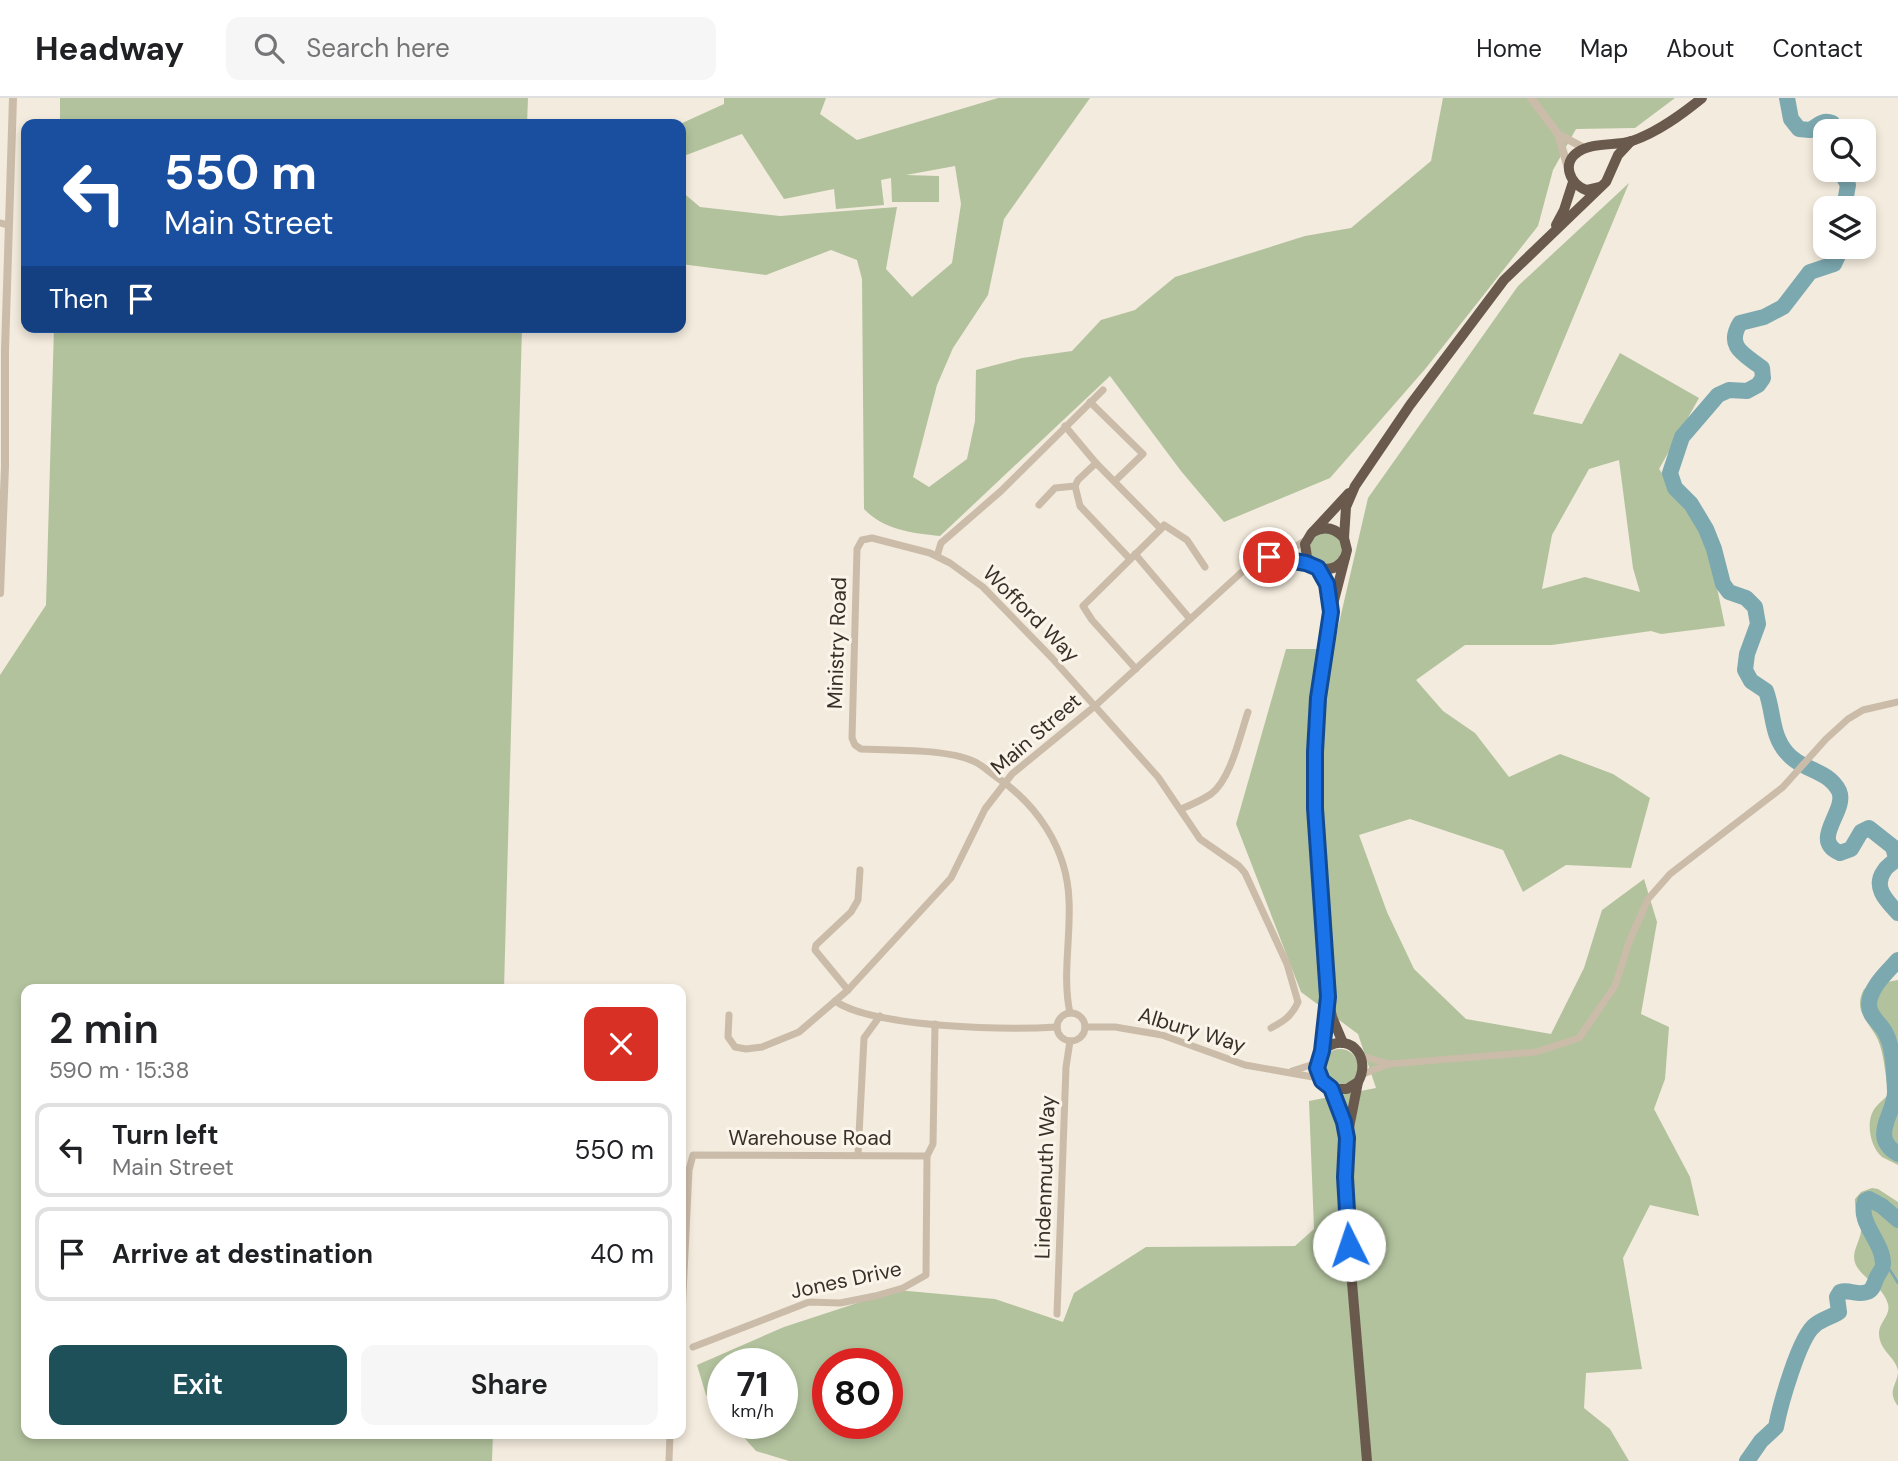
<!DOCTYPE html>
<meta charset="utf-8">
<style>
:root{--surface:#fff;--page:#f6f6f6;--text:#202124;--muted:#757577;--line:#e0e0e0;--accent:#1e505a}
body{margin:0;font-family:"DM Sans",sans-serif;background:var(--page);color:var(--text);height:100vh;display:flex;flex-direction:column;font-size:26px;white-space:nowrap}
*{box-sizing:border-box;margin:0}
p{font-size:23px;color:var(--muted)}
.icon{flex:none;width:38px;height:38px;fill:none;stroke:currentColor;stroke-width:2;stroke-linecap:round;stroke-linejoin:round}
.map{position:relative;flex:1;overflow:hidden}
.panel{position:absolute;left:21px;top:886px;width:665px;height:455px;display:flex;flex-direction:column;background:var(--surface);border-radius:14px;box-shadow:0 4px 10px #0003}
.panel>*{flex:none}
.guide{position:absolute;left:21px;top:21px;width:665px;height:214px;border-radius:14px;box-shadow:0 4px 10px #0003;background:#1a4fa0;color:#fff;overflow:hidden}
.buttons{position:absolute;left:1813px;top:21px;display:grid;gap:14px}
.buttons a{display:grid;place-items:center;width:63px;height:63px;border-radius:14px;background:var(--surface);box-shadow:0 4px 10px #0003;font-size:35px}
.speed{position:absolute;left:707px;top:1250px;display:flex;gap:14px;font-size:35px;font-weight:700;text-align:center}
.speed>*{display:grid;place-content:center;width:91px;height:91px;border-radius:50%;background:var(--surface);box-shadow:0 4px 10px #0003;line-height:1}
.speed small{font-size:18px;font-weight:400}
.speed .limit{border:10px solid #d22;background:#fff;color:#111}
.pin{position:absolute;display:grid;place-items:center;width:60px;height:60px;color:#fff;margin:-30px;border:4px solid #fff;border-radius:50%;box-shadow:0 2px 7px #0007}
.me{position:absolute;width:77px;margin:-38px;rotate:356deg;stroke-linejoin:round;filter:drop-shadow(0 0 5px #0008)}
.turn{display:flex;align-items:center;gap:24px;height:147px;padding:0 28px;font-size:32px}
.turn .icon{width:91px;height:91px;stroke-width:2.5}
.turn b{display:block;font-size:49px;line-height:60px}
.then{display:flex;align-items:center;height:66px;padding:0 28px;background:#0003;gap:14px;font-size:26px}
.round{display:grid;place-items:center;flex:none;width:74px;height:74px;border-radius:14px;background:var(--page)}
.overview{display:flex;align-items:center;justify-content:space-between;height:119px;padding:0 28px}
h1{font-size:42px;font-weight:600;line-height:52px}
.primary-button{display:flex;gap:14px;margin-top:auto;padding:14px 28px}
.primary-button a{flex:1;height:80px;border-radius:14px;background:var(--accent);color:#fff;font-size:28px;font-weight:600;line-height:80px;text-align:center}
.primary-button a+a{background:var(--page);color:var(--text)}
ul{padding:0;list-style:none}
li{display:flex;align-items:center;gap:21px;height:94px;margin:0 14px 10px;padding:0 14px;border:4px solid var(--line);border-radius:14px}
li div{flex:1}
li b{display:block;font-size:26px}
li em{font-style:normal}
header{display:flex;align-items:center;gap:42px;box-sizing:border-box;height:98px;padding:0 35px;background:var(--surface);border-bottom:2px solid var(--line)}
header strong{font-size:33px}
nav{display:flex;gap:38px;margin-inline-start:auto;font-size:24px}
.search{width:490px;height:63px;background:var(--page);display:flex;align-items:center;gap:18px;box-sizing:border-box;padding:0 24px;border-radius:14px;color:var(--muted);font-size:26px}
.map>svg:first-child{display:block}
.green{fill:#b2c29d;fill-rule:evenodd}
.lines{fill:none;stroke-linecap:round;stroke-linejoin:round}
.stream{stroke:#7ca8b0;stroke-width:2.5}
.river{stroke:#7ca8b0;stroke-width:16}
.minor{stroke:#cbbca9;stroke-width:7}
.tertiary{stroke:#cbbca9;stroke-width:8}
.trunk{stroke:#6a594d;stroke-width:10}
.route-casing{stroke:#114b97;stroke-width:18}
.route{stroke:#1a73e8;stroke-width:12}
.labels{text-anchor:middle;stroke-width:6;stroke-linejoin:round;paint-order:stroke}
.street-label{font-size:21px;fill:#382f29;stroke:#faf4ea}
</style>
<header>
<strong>Headway</strong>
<div class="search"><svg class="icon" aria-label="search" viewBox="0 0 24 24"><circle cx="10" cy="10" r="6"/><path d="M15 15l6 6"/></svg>Search here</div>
<nav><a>Home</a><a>Map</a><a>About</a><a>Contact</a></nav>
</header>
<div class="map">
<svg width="1898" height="1363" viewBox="0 0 1898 1363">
<rect width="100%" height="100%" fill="#f3ebdd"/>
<g class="green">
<polygon points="60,0 528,0 527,26 60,26"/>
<path d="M 724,0 L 826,0 L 820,16 L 857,42 L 998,0 L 1090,0 L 1004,121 L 988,197 L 953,250 L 937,287 L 913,379 L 929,389 L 967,361 L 975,323 L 976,272 L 1022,260 L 1072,253 L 1101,222 L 1135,212 L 1175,179 L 1305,138 L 1351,130 L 1431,63 L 1443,0 L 1675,0 L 1635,30 L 1576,31 L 1553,72 L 1538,128 L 1426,270 L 1330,380 L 1224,424 L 1181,373 L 1110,278 L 940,438 C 912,435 884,432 864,411 L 862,181 L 857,162 L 831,152 L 766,177 L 681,166 L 681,93 L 700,109 L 780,118 L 897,109 L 886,171 L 912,199 L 952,165 L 961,106 L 955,68 L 906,77 L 939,78 L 939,104 L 892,104 L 891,80 L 881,82 L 884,107 L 836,111 L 834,91 L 784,101 L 742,36 L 681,59 L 680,26 L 724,6 Z"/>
<path d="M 1629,85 L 1533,316 L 1582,326 L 1620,255 L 1699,300 L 1659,371 L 1705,432 L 1725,528 L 1661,536 L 1651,533 L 1552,547 L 1465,547 L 1416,582 L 1443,613 L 1475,635 L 1509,679 L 1560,656 L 1613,676 L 1650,700 L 1631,770 L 1566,767 L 1523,794 L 1503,752 L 1410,721 L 1359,737 L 1387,814 L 1414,871 L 1466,921 L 1551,936 L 1584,870 L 1602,812 L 1644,781 L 1657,824 L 1641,916 L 1669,929 L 1665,981 L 1654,1011 L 1690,1079 L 1699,1118 L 1650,1107 L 1623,1160 L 1642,1271 L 1586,1275 L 1584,1310 L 1610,1331 L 1629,1363 L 789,1363 L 756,1353 L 731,1325 L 782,1325 L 782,1265 L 723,1265 L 723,1315 L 706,1297 L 697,1267 L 784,1229 L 897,1192 L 995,1201 L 1063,1224 L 1074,1195 L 1146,1149 L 1295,1148 L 1314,1131 L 1309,1003 L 1376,990 L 1358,936 L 1301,894 L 1236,726 L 1286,551 L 1333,551 L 1368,400 L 1518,188 ZM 1619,362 L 1633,470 L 1640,494 L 1585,479 L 1542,491 L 1552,437 L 1589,371 ZM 828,1265 L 887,1265 L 887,1325 L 828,1325 Z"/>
<polygon points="54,229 522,229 504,891 26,891 26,1335 493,1335 492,1363 0,1363 0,577 46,507"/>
<circle cx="1326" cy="450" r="16"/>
<path d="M 1898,882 L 1898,1067 C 1893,1064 1887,1062 1882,1059 C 1870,1049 1865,1023 1875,1010 C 1878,1006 1883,1002 1887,998 L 1888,991 C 1885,975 1884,956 1878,942 C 1870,924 1852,914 1864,891 L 1871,887 Z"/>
<circle cx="1340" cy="969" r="18"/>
<path d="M 1872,1090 L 1878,1091 L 1898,1104 L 1898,1308 C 1886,1292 1898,1287 1898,1273 C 1896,1259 1879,1253 1879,1235 C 1879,1224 1891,1218 1888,1206 C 1883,1188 1865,1182 1857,1169 C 1849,1156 1860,1145 1861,1133 C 1862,1122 1854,1113 1855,1101 L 1861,1094 Z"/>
</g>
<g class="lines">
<polyline class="stream" points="1883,1168 1890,1172 1898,1185"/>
<g class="river">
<path d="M 1787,0 L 1791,21 L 1799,31 L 1810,32 C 1818,28 1822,21 1832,25 L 1832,33"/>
<polyline points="1840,72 1848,87 1844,110"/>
<path d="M 1842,149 L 1834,166 L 1810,174 L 1783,209 L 1764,219 L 1740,225 C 1725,250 1746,257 1762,270 L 1763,280 L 1758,287 L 1747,293 L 1729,292 L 1718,297 L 1682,339 L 1670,375 L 1675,390 L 1691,406 L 1706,431 L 1714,451 L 1723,486 L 1729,494 L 1746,500 L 1755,509 L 1758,526 L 1747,556 L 1745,572 L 1751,583 L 1766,593 C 1774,615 1771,637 1787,655 C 1802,673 1828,671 1839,693 C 1848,713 1809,742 1840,755 L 1851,751 L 1861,734 L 1869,730 L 1893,749 L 1896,760 C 1893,766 1887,767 1884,773 C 1872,790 1888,804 1898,815"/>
<path d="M 1898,862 C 1888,873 1869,890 1869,907 C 1869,918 1880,925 1885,934 C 1894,950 1894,975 1895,993 C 1896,1015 1868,1038 1898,1056"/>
<path d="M 1747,1363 L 1761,1343 L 1776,1329 C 1780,1308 1799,1239 1815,1227 C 1822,1221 1832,1219 1839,1214 L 1837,1199 L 1840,1194 C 1849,1191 1858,1198 1867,1194 C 1873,1192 1874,1186 1876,1181 C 1878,1176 1883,1171 1883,1166 C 1883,1143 1857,1125 1865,1103 L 1869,1101 L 1882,1108 L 1898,1122"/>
</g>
<g class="minor">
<polyline points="0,125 8,127"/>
<polyline points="1090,304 1143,356 1115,383"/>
<polyline points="1065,328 1096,365 1161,431 1083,508 1092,522 1136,571"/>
<polyline points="1096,365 1078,382 1075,388 1080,408 1130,461"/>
<polyline points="1039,407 1055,390 1075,388"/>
<polyline points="1161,431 1164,427 1187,442 1205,469"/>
<polyline points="1135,456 1190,521"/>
<polyline points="937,458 941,445 1001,393 1103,292"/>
<polyline points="1270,460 1313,468"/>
<path d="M 1181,711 C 1191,707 1202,702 1211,696 C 1231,681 1240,637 1248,614"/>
<polyline points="848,892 815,852 816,847 851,814 858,802 860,772"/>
<path d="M 835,903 C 874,930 1007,932 1057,929"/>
<path d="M 1070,915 C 1062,879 1071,839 1069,802 C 1067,750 1037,706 995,678 C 988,673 981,666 973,663 C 947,651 891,652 861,651 L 855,647 L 852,640 L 857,451 L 862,442 L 872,440 L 930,455 L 950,465 L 983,489 L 1052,560 L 1158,679 L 1200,741 L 1239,768 L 1245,775 L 1287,866 L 1298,904 C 1292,918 1284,923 1271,930"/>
<circle cx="1071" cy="929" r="14"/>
<polyline points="729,917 728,939 735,949 746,951 762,949 799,934 848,892 951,780 985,711 1012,676 1095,608 1243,473 1263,460 1292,451 1306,442"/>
<polyline points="1085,929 1115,929 1162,937 1245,967 1313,979 1321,983"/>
<polyline points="1362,958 1389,966"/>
<polyline points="1292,973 1317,965"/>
<polyline points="1363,976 1389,966 1536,954 1579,940 1615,888 1629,844 1648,801 1670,776 1783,689 1826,641 1848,621 1863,612 1898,604"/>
<polyline points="858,1056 864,940 880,918"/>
<polyline points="1057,1216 1066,969 1070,943"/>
<polyline points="681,1237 689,1072 693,1057 927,1058"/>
<polyline points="693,1249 809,1204 840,1205 875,1198 903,1190 926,1177 927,1058 933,1046 935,926"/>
<polyline points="669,1363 670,1335"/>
</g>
<g class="tertiary">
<polyline points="1531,0 1558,36 1568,70"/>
<polyline points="1558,36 1586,51"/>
<polyline points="0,495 5,369 5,252 13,0"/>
</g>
<g class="trunk">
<path d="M 1599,89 L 1586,92 C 1570,86 1561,65 1578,54 C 1592,44 1616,48 1632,43 C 1658,34 1681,17 1702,0"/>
<polyline points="1556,127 1564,112 1573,84"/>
<path d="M 1313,434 C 1325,427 1335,430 1344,440"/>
<path d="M 1318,470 C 1330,473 1339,470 1345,459"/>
<polyline points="1331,507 1324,478 1307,459 1305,446 1311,436 1349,395"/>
<polyline points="1343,945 1332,919 1328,899 1315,710 1317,618 1331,514 1347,452 1344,440 1346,409 1355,388 1410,307 1504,182 1606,84 1618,57 1631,43"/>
<polyline points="1322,953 1326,909"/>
<polyline points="1331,991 1347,991 1358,984"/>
<path d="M 1347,1040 L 1358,984 C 1373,957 1346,931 1322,953 L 1317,965 L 1317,975 L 1322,983 L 1331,991 L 1338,1006 L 1347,1040 L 1345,1079 L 1347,1125 L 1367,1363"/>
</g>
</g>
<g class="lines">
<defs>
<polyline id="route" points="1269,459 1306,465 1318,470 1327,486 1331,514 1318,600 1315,654 1315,710 1328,899 1322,953 1317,970 1322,983 1331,990 1344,1024 1347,1040 1345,1079 1349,1147"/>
</defs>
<use href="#route" class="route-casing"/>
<use href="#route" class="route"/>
</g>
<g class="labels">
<g class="street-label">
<text transform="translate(1031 516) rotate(45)" y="7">Wofford Way</text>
<text transform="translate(837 545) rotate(-88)" y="7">Ministry Road</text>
<text transform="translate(1036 636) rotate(-41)" y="7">Main Street</text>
<text transform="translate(1192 932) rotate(17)" y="7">Albury Way</text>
<text x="810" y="1047">Warehouse Road</text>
<text transform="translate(1045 1079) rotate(-88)" y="7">Lindenmuth Way</text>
<text transform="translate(846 1182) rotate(-12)" y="7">Jones Drive</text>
</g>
</g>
</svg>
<div class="buttons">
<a><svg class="icon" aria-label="search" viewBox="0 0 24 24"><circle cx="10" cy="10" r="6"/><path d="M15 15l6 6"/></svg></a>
<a><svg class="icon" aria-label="layers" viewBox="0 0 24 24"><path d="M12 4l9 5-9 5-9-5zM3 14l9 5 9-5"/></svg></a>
</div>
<div class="speed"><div>71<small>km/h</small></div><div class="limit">80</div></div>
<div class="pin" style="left:1269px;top:459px;background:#d93025"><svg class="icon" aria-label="arrive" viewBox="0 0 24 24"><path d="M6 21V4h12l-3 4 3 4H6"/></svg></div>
<svg class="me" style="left:1349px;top:1147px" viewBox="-20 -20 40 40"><circle r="19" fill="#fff"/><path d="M0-13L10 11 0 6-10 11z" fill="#1a73e8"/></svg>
<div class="guide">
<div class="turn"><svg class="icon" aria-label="left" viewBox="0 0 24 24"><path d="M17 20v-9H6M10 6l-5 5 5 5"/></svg><div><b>550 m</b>Main Street</div></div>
<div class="then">Then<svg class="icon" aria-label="arrive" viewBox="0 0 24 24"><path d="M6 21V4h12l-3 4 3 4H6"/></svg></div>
</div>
<section class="panel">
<div class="overview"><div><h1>2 min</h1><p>590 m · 15:38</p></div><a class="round" style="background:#d93025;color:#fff"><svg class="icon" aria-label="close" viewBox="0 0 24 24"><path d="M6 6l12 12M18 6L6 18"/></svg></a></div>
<ul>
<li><svg class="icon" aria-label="left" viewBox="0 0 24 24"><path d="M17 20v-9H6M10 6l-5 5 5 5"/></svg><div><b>Turn left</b><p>Main Street</p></div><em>550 m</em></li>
<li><svg class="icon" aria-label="arrive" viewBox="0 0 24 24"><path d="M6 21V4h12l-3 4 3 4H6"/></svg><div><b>Arrive at destination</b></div><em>40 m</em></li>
</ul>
<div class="primary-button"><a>Exit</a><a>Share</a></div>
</section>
</div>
